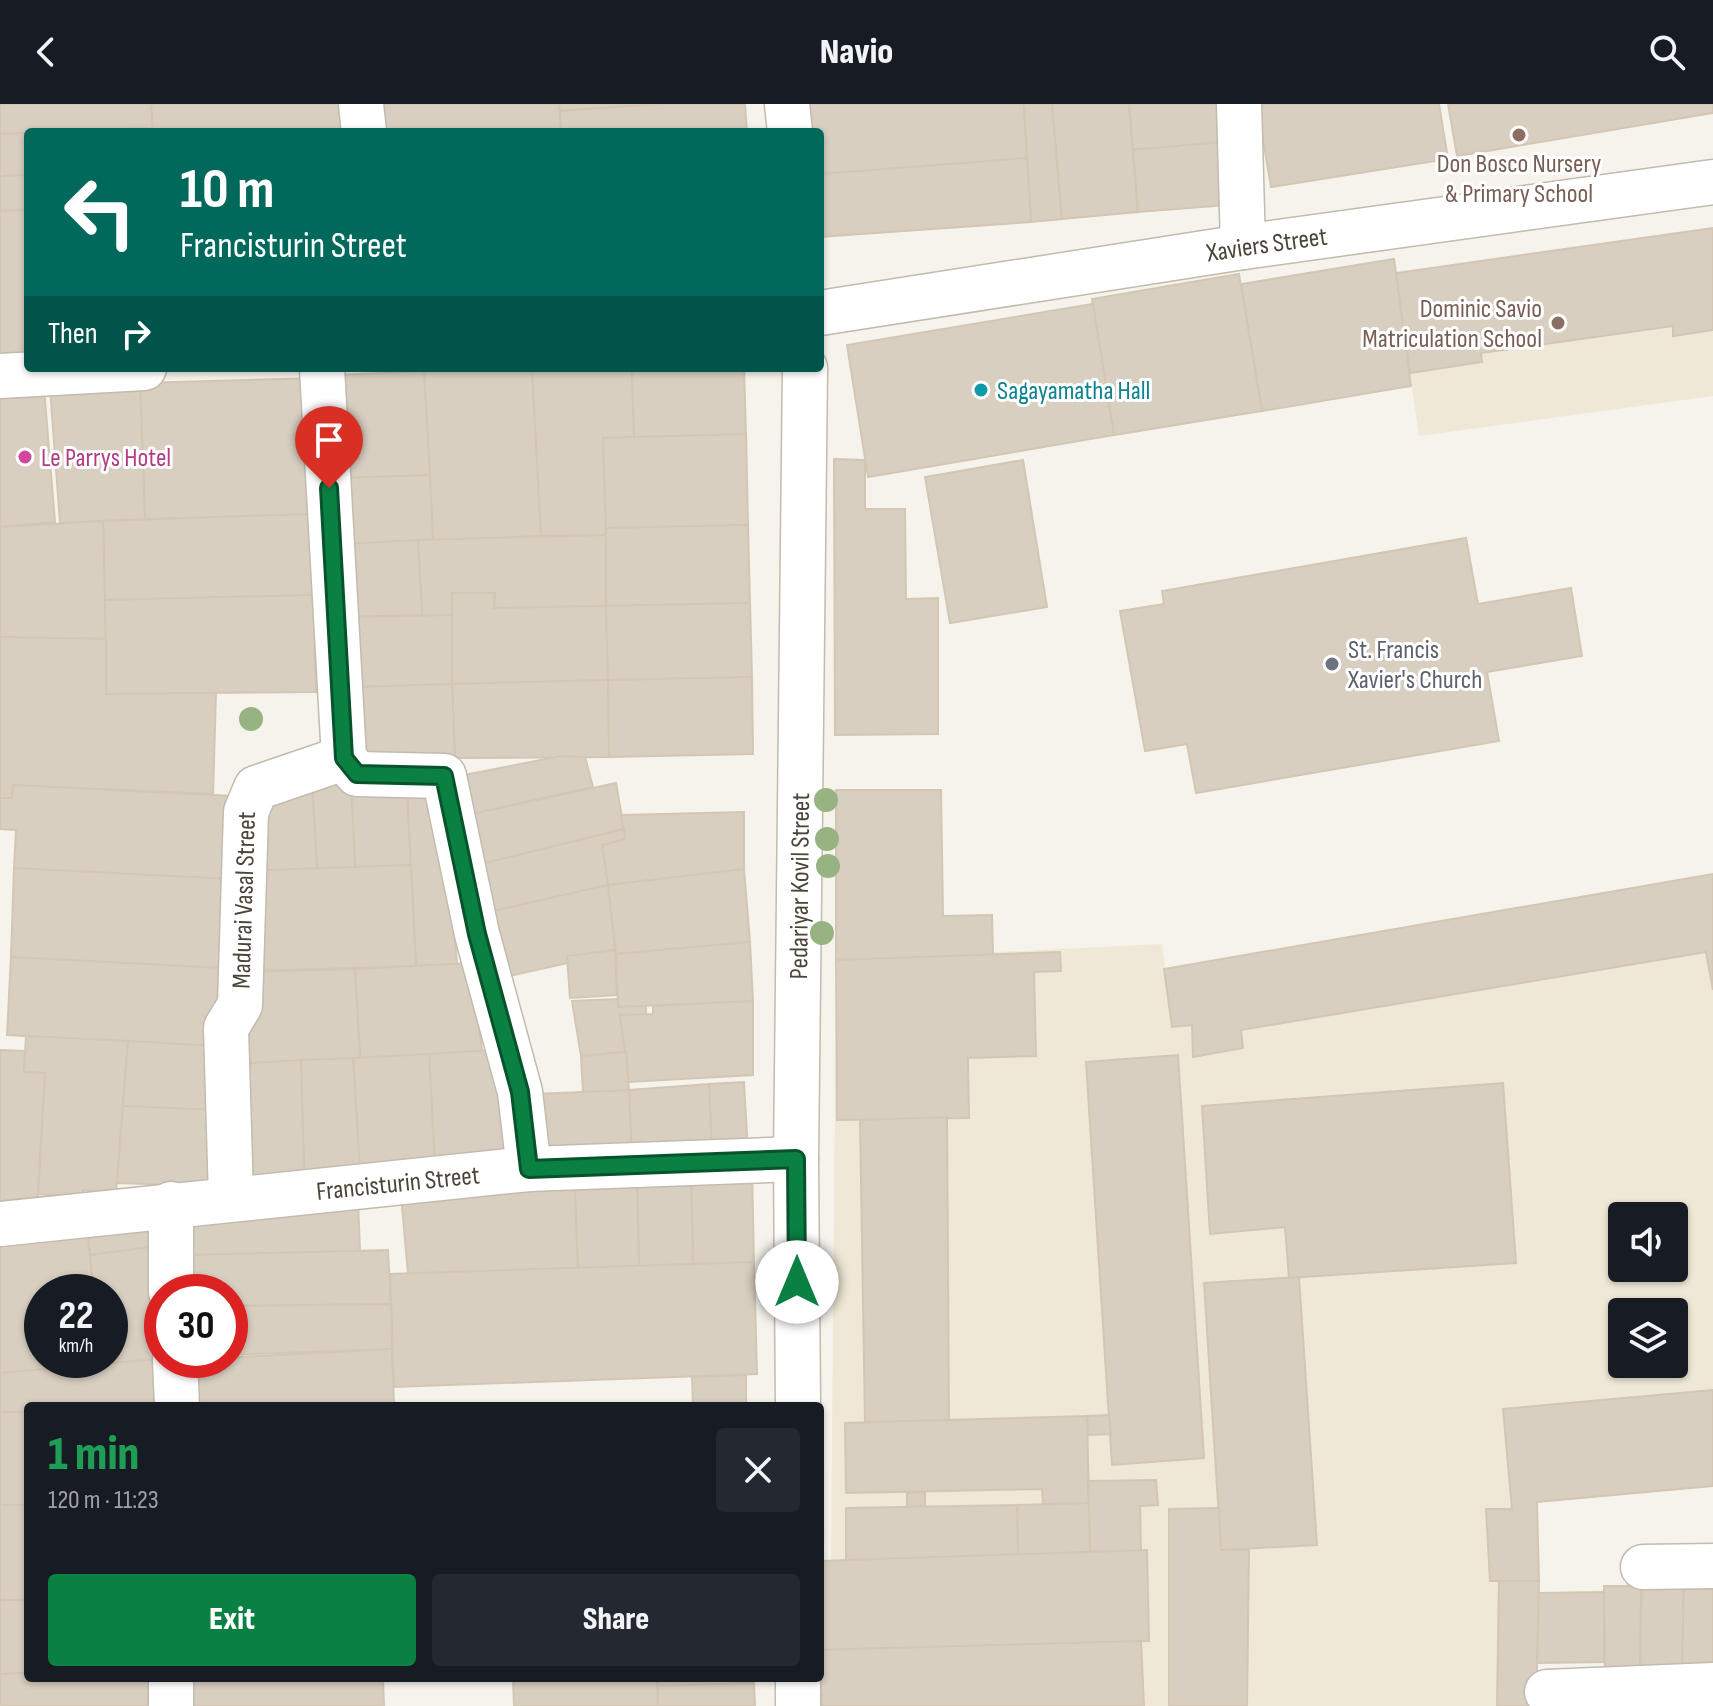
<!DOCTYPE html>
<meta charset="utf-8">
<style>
:root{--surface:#171b24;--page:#242831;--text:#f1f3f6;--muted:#9ea1a6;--accent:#0b8043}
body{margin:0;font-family:"Sofia Sans Condensed",sans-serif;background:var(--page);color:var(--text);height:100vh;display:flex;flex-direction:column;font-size:30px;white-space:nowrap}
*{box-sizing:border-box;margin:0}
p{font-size:26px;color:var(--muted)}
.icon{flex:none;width:44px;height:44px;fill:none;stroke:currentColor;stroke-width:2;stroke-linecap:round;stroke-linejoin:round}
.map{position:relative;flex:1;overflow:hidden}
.drawer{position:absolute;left:24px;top:1298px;width:800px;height:280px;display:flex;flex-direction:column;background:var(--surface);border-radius:8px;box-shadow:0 2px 6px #0004}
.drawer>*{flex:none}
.hud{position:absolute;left:24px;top:24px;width:800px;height:244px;border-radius:8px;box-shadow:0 2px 6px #0004;background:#00695c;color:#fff;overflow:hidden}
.controls{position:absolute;left:1608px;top:1098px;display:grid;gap:16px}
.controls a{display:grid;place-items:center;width:80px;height:80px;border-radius:8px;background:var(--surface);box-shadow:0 2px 6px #0004;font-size:40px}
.speed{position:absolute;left:24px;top:1170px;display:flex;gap:16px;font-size:40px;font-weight:700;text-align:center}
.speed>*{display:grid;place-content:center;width:104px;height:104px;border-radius:50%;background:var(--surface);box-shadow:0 2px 6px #0004;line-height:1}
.speed small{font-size:20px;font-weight:400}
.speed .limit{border:12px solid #d22;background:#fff;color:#111}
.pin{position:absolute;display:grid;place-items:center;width:68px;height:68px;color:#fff;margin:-82px -34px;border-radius:50% 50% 50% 0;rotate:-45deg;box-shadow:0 0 8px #0007}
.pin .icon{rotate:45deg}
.me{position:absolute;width:88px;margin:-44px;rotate:0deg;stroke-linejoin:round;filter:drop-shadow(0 0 6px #0008)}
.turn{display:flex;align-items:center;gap:28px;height:168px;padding:0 24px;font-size:36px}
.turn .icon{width:104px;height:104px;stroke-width:2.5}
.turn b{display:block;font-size:56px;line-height:68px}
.then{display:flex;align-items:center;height:76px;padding:0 24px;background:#0003;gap:16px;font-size:30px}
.round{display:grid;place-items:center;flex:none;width:84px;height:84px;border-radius:8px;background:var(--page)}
.summary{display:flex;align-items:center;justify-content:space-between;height:136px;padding:0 24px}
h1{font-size:48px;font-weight:800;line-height:60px;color:#1e9e55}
.cta{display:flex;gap:16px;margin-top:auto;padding:16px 24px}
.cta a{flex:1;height:92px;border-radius:8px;background:var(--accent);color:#fff;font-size:32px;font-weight:800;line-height:92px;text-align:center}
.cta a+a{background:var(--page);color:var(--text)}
header{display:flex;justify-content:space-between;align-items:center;height:104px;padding:0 24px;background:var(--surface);font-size:36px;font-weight:800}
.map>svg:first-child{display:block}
.education{fill:#efe8d6;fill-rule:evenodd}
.building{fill:#d8cfc1;stroke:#d3c7b4;stroke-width:2}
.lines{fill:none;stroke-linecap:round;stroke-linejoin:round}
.minor-casing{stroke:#c2bbae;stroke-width:47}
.minor{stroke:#fff;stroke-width:44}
.tree{fill:#97b381}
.route-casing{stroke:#07532c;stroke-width:20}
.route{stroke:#0b8043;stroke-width:14}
.education-dot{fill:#8d6e63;stroke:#fff;stroke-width:3}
.culture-dot{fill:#0f9aa8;stroke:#fff;stroke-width:3}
.hotel-dot{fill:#d1479c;stroke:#fff;stroke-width:3}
.worship-dot{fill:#6b7280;stroke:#fff;stroke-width:3}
.labels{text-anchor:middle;stroke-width:6;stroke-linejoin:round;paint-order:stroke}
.education-label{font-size:26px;fill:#785e54;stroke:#fff}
.street-label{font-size:26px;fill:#4b4439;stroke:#fff}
.culture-label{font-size:26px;fill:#0d838f;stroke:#fff;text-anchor:start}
.hotel-label{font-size:26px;fill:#b23c85;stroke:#fff;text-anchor:start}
.worship-label{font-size:26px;fill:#5b616d;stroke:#fff;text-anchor:start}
</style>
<header><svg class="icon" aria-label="back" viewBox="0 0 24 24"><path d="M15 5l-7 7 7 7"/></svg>Navio<svg class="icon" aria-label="search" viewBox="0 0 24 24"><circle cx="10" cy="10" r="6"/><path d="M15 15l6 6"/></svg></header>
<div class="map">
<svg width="1713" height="1602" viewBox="0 0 1713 1602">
<rect width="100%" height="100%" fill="#f6f3ec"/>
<g class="education">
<polygon points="1713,124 1713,292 1419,332 1396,169"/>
<path d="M 1713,770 L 1713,1382 L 1537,1398 L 1536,1602 L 1144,1602 L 1141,1537 L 1149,1536 L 1147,1447 L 831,1456 L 836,856 L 1162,840 L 1165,864 ZM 1622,1112 L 1674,1112 L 1674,1164 L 1622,1164 ZM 1622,1208 L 1674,1208 L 1674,1260 L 1622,1260 Z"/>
</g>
<g class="building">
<polygon points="0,0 151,0 153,24 0,30"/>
<polygon points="151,0 347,0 349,28 153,28"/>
<polygon points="375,0 559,0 561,28 377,28"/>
<polygon points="559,0 661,0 560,7"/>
<polygon points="661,0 745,0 747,28 561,28 560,7"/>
<polygon points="808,0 1024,0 1027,54 820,70 820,28 810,28"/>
<polygon points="1024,0 1052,0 1062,115 1031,118"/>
<polygon points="1052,0 1129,0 1138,108 1062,115"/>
<polygon points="1129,0 1218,0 1221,38 1133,46"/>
<polygon points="1257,0 1439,0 1448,55 1271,83"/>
<polygon points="1448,0 1713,0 1713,9 1457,52"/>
<polygon points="153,24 153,28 51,28"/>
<polygon points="28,29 28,71 0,72 0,30"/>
<polygon points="1221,38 1227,101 1138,108 1133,46"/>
<polygon points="1027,54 1031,118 820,133 820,70"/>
<polygon points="28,71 28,106 0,107 0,72"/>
<polygon points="26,106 28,260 0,262 0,107"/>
<polygon points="1713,124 1713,226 1673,232 1673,222 1481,249 1482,258 1410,269 1396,169"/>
<polygon points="1394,155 1411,282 1262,307 1241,180"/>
<polygon points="1239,170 1262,307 1114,331 1092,195"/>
<polygon points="1093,200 1114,331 868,373 847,241"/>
<polygon points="472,264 532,264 541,432 433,436 424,267"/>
<polygon points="532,264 632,264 634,333 603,334 606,431 541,432"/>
<polygon points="632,264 744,264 746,330 634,333"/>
<polygon points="424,267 430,371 344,374 338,271"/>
<polygon points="315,274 319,410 145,415 140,279"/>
<polygon points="140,279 145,415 60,419 50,284"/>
<polygon points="44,284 55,418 0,423 0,288"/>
<polygon points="746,330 748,421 606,424 603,334"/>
<polygon points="834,355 865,356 865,405 905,405 906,495 938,494 938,630 835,631"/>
<polygon points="1023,356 1047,503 950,519 925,373"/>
<polygon points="430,371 433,436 347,440 344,374"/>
<polygon points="309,410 313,491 105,496 103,417"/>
<polygon points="103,417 106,535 0,533 0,423"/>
<polygon points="748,421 750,499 606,502 606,424"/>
<polygon points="606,431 606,502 494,504 495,489 452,489 452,511 422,511 418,436"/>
<polygon points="1466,434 1478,500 1571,484 1582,552 1487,568 1499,637 1196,689 1187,640 1145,647 1120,507 1164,500 1162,487"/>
<polygon points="418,436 422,511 349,513 347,440"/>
<polygon points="452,489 495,489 494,504 606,502 608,576 452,580"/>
<polygon points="313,491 316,588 106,590 105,496"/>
<polygon points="750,499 752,573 608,576 606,502"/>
<polygon points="452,511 452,580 351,583 349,513"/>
<polygon points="0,533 106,535 106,590 216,589 213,690 13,681 12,694 0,694"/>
<polygon points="752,573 753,650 609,653 608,576"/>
<polygon points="608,576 609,653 455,654 452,580"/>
<polygon points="452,580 455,654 359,655 359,583"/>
<polygon points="561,652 585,653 593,683 458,713 449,674"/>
<polygon points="406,673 411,761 355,763 351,675"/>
<polygon points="351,675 355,763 317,764 312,678"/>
<polygon points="312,678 317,764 249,767 268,687"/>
<polygon points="616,679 624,725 469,763 458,713"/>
<polygon points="13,681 232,692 228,775 14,764 16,726 0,725 0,694 12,694"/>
<polygon points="442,682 457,860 416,862 407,684"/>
<polygon points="836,686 941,686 943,812 992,811 993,851 836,856"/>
<polygon points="744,708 744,765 608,781 602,741 625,735 621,711"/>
<polygon points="624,725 625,735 602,741 608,781 480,810 469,763"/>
<polygon points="411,761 416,862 254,867 249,767"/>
<polygon points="14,764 228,775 221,864 11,853"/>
<polygon points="744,765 750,838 616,850 608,781"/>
<polygon points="1713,770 1713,886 1706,848 1241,926 1243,944 1193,953 1192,921 1172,923 1164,865"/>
<polygon points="608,781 615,846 567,852 568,859 495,875 480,810"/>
<polygon points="750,838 753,897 618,903 616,850"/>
<polygon points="615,846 617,891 570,894 567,852"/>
<polygon points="1060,848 1061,867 1034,868 1036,952 968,954 969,1014 837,1016 836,856"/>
<polygon points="11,853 221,864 215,942 7,931"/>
<polygon points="472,859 482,947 360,954 355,865"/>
<polygon points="355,865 360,954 248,959 245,868"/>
<polygon points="618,895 618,903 646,902 646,911 620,911 626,948 581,952 572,897"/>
<polygon points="753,897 753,971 629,978 620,911 653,910 653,902"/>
<polygon points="26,932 128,937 116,1088 83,1086 83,1094 38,1090 45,969 24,968"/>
<polygon points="128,937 215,942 212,1006 123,1002"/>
<polygon points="504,945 521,1059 435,1063 429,950"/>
<polygon points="0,946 25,947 24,968 45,969 37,1104 0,1102"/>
<polygon points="626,948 629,986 583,989 581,952"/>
<polygon points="429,950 435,1063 360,1067 353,954"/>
<polygon points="1178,951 1204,1354 1112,1361 1086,958"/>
<polygon points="353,954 360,1067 304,1070 301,956"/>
<polygon points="301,956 304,1070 239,1073 237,960"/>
<polygon points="744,978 748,1049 712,1051 709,980"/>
<polygon points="1503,979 1516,1159 1289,1174 1285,1123 1210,1130 1202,1002"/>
<polygon points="709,980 712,1051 632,1055 629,986"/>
<polygon points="629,986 632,1055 539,1059 536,990"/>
<polygon points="123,1002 212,1006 209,1082 117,1079"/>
<polygon points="947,1013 949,1316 865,1318 860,1016"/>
<polygon points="752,1065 754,1158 693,1160 691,1067"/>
<polygon points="691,1067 693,1160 639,1162 637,1068"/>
<polygon points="637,1068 639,1162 578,1164 574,1070"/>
<polygon points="574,1070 578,1164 408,1170 400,1080"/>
<polygon points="358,1096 360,1147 192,1151 191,1103"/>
<polygon points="153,1107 158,1142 90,1151 86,1116"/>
<polygon points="86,1116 94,1188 42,1188 42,1256 102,1256 103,1260 0,1269 0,1126"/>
<polygon points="158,1142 162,1255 103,1260 102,1256 110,1256 110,1188 94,1188 90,1151"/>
<polygon points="388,1146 391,1200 230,1202 230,1188 193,1188 192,1151"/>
<polygon points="754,1158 757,1270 394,1283 390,1170"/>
<polygon points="1299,1173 1317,1441 1221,1446 1204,1179"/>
<polygon points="391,1200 392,1245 230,1251 230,1202"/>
<polygon points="392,1245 394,1302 183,1302 181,1256"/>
<polygon points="157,1255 157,1302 28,1302 28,1308 0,1308 0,1269"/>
<polygon points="746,1271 746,1302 693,1302 692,1273"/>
<polygon points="1713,1286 1713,1382 1537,1398 1539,1477 1490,1477 1486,1405 1512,1405 1503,1305"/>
<rect x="0" y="1308" width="28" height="93"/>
<polygon points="1109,1311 1111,1330 1088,1331 1087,1312"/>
<polygon points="1087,1312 1089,1399 1043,1400 1042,1385 846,1389 845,1319"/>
<polygon points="1156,1376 1158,1401 1140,1402 1141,1447 1090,1448 1088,1377"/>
<polygon points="925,1388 925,1402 907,1403 907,1389"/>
<polygon points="1089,1399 1090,1448 1018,1451 1017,1401"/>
<rect x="0" y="1401" width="28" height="95"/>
<polygon points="1017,1401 1018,1451 846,1456 846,1404"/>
<polygon points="1219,1404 1221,1446 1249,1446 1247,1602 1169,1602 1169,1405"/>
<polygon points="1147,1446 1149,1537 820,1546 820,1457"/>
<polygon points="1642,1470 1684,1470 1682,1573 1640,1573"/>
<polygon points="1684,1470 1713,1471 1713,1573 1682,1573"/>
<polygon points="1499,1477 1539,1477 1536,1602 1497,1602"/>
<polygon points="1604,1482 1641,1482 1640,1573 1605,1572"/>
<polygon points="1604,1488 1604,1558 1537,1559 1539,1489"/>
<polygon points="0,1496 28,1496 28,1569 0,1570"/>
<polygon points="1141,1537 1144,1602 822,1602 820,1546"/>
<polygon points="28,1569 28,1574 148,1574 148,1602 0,1602 0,1570"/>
<polygon points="182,1574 383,1574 384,1602 182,1602"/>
<polygon points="513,1574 657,1574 658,1602 514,1602"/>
<polygon points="657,1574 754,1574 754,1579 658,1582"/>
<polygon points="754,1579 755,1602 658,1602 658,1582"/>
</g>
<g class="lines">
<defs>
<g id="minor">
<polyline points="361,0 364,28"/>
<polyline points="787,0 790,28"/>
<polyline points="1239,0 1243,143"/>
<path id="s1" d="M 820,209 L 1243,143 L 1713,78"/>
<polyline points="0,272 144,264"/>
<polyline points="344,654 357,670 444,672 477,830 520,988 529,1065"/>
<path id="s2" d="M 231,1094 L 226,924 L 240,901 L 246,708 L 256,684 L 344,654 L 322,264"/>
<polyline points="171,1100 171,1188"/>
<path id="s3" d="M 0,1120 L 529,1065 L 796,1055"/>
<polyline points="175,1256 177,1302"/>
<path id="s4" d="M 798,1302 L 796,1055 L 805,264"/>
<polyline points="1643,1463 1713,1462"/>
<polyline points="1547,1588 1713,1581"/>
<polyline points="171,1602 171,1574"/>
<polyline points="798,1602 798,1574"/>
</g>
</defs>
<use href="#minor" class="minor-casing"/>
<use href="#minor" class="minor"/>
</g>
<g class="tree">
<circle cx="251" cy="615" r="12"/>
<circle cx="826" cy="696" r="12"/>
<circle cx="827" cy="735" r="12"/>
<circle cx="828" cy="762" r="12"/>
<circle cx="822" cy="829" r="12"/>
</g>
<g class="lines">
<defs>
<polyline id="route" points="329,384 344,654 357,670 444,672 477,830 520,988 529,1065 796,1055 797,1178"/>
</defs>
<use href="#route" class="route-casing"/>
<use href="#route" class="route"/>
</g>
<g class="education-dot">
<circle cx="1519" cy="31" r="8"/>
<circle cx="1558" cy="219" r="8"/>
</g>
<circle class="culture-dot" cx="981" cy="286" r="8"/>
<circle class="hotel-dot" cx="25" cy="353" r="8"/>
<circle class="worship-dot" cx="1332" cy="560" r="8"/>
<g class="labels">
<g class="education-label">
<text x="1519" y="68">Don Bosco Nursery<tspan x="1519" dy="30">&amp; Primary School</tspan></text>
<text x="1542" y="213" text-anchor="end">Dominic Savio<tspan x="1542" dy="30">Matriculation School</tspan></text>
</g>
<g class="street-label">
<text dy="9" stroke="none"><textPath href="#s1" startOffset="452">Xaviers Street</textPath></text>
<text dy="9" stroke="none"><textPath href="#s4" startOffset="520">Pedariyar Kovil Street</textPath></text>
<text dy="9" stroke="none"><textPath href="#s2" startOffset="302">Madurai Vasal Street</textPath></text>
<text dy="9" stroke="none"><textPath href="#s3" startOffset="400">Francisturin Street</textPath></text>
</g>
<g class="culture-label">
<text x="997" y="295">Sagayamatha Hall</text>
</g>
<g class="hotel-label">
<text x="41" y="362">Le Parrys Hotel</text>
</g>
<g class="worship-label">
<text x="1348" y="554">St. Francis<tspan x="1348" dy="30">Xavier's Church</tspan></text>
</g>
</g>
</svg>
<div class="controls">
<a><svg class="icon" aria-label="sound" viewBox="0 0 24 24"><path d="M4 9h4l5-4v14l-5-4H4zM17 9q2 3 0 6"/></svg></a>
<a><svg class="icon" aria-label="layers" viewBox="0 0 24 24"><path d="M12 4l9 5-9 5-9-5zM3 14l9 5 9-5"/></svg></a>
</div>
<div class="speed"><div>22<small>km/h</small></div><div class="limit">30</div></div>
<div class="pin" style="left:329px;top:384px;background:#d93025"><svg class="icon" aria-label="arrive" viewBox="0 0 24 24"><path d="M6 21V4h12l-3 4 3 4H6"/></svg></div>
<svg class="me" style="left:797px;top:1178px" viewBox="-20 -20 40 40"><circle r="19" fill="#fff"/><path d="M0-13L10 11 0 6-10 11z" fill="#0b8043"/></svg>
<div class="hud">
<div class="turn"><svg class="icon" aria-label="left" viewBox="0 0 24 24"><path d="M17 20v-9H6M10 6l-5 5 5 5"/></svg><div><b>10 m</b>Francisturin Street</div></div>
<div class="then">Then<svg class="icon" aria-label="right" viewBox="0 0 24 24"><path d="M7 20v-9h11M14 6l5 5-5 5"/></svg></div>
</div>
<section class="drawer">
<div class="summary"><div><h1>1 min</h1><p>120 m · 11:23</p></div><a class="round"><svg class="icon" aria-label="close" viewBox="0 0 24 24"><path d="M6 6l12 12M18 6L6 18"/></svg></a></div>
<div class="cta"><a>Exit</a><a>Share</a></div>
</section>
</div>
